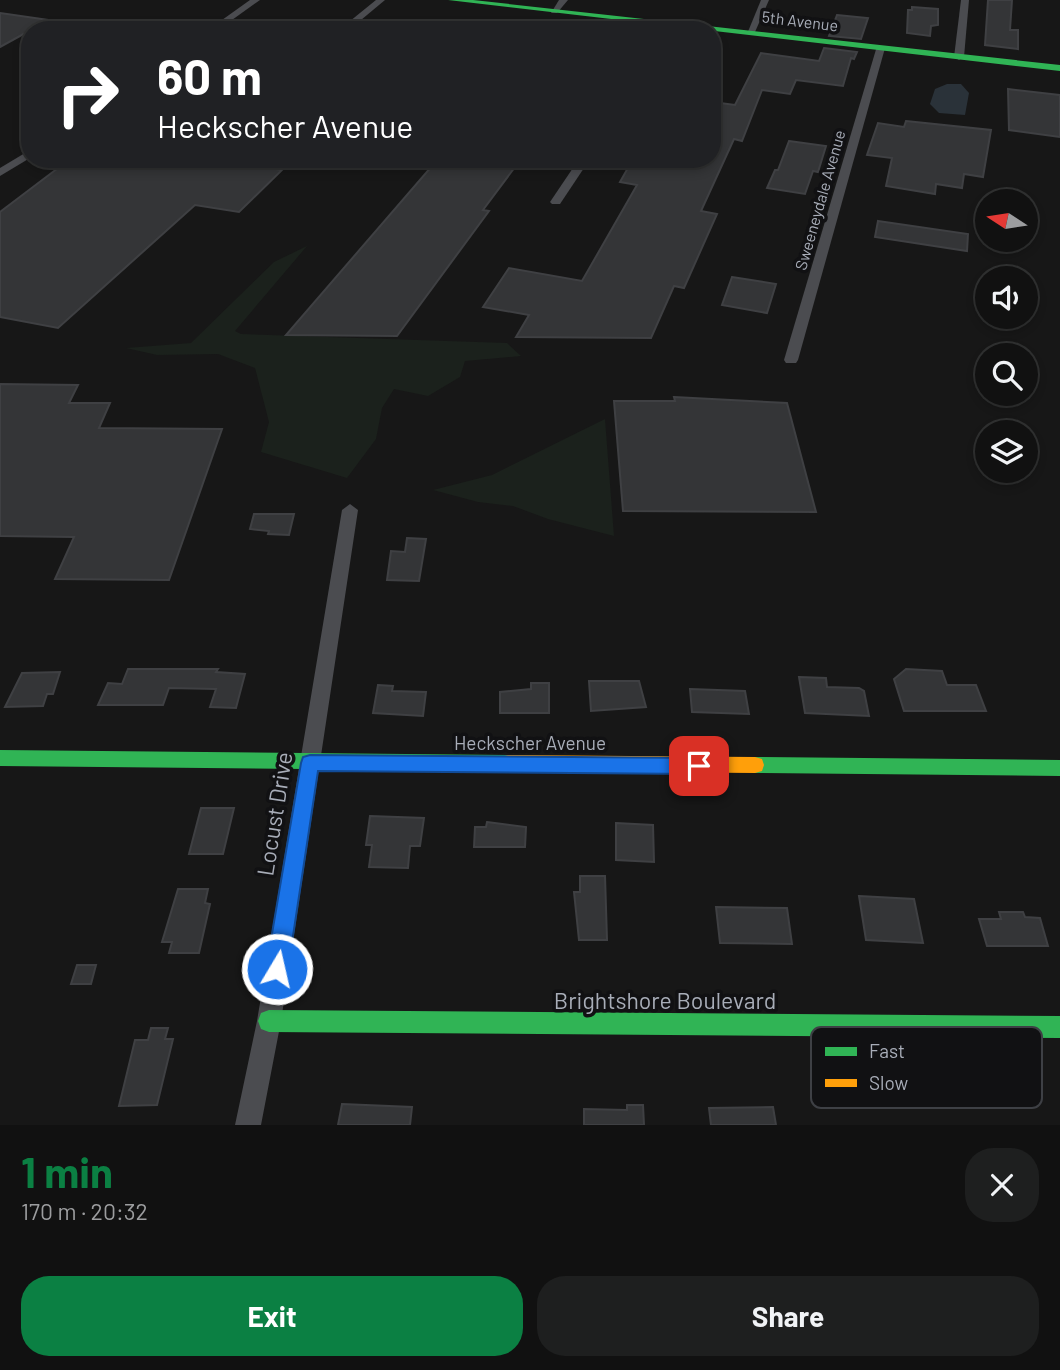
<!DOCTYPE html>
<meta charset="utf-8">
<style>
:root{--surface:#111;--page:#1e1f1f;--text:#f1f3f6;--muted:#9c9d9f;--line:#303131;--accent:#0b8043}
body{margin:0;font-family:Barlow,sans-serif;background:var(--page);color:var(--text);height:100vh;display:flex;flex-direction:column;font-size:26px;white-space:nowrap}
*{box-sizing:border-box;margin:0}
p{font-size:23px;color:var(--muted)}
.icon{flex:none;width:38px;height:38px;fill:none;stroke:currentColor;stroke-width:2;stroke-linecap:round;stroke-linejoin:round}
.map{position:relative;height:1125px;overflow:hidden}
.panel{display:flex;flex-direction:column;background:var(--surface);flex:1}
.panel>*{flex:none}
.top-card{position:absolute;left:21px;top:21px;width:700px;height:147px;border-radius:28px;box-shadow:0 4px 10px #0003,0 0 0 2px var(--line);background:#202124;color:#fff;overflow:hidden}
.needle{width:46px;rotate:282deg}
.buttons{position:absolute;left:975px;top:189px;display:grid;gap:14px}
.buttons a{display:grid;place-items:center;width:63px;height:63px;border-radius:50%;background:var(--surface);box-shadow:0 4px 10px #0003,0 0 0 2px var(--line);font-size:35px}
.pin{position:absolute;display:grid;place-items:center;width:60px;height:60px;color:#fff;margin:-30px;border-radius:14px;box-shadow:0 4px 10px #0006}
.me{position:absolute;width:77px;margin:-38px;rotate:9deg;stroke-linejoin:round;filter:drop-shadow(0 0 5px #0008)}
.turn{display:flex;align-items:center;gap:24px;height:147px;padding:0 21px;font-size:32px}
.turn .icon{width:91px;height:91px;stroke-width:2.5}
.turn b{display:block;font-size:49px;line-height:60px}
.round{display:grid;place-items:center;flex:none;width:74px;height:74px;border-radius:28px;background:var(--page)}
.overview{display:flex;align-items:center;justify-content:space-between;height:119px;padding:0 21px}
h1{font-size:42px;font-weight:700;line-height:52px;color:var(--accent)}
.action{display:flex;gap:14px;margin-top:auto;padding:14px 21px}
.action a{flex:1;height:80px;border-radius:28px;background:var(--accent);color:#fff;font-size:28px;font-weight:700;line-height:80px;text-align:center}
.action a+a{background:var(--page);color:var(--text)}
.map>svg:first-child{display:block}
.green{fill:#1b211c}
.water{fill:#2a3239}
.building{fill:#343537;stroke:#3f4043;stroke-width:2}
.lines{fill:none;stroke-linecap:round;stroke-linejoin:round}
.street{fill:#4b4c50;fill-rule:evenodd}
.fast{fill:#30b455;fill-rule:evenodd}
.slow{fill:#ff9f0a;fill-rule:evenodd}
.route{fill:#1a73e8;stroke:#114b97;stroke-width:2}
.labels{text-anchor:middle;stroke-width:7;stroke-linejoin:round;paint-order:stroke}
.far-street-label{font-size:16px;fill:#a8adb8;stroke:#111113}
.street-label{font-size:19px;fill:#a8adb8;stroke:#111113}
.near-street-label{font-size:23px;fill:#a8adb8;stroke:#111113}
.key{fill:#111113;stroke:#3e4045;stroke-width:2}
.key-label{font-size:19px;fill:#a8adb8}
</style>
<div class="map">
<svg width="1060" height="1125" viewBox="0 0 1060 1125">
<rect width="100%" height="100%" fill="#171717"/>
<g class="green">
<polygon points="307,246 235,331 241,334 507,343 521,356 465,361 460,377 428,396 394,389 382,408 376,439 347,478 261,452 269,422 255,368 218,354 157,355 126,348 191,343 274,262"/>
<polygon points="605,419 614,536 548,519 513,506 478,502 433,490 492,475"/>
</g>
<polygon class="water" points="947,84 961,84 969,93 965,115 939,113 930,104 935,89"/>
<g class="building">
<polygon points="988,0 1012,0 1010,30 1018,30 1018,49 985,45"/>
<polygon points="912,7 938,9 938,25 931,26 930,36 907,33 908,10 912,10"/>
<polygon points="0,13 49,20 0,47"/>
<polygon points="837,15 868,18 861,39 829,36"/>
<polygon points="824,48 857,52 854,59 851,58 843,86 796,80 790,94 762,90 742,141 734,139 701,211 717,214 684,288 674,286 651,338 516,337 529,315 483,307 509,268 582,281 637,185 620,182 633,159 712,159 712,102 735,105 761,53 819,61"/>
<polygon points="1008,89 1060,95 1060,137 1009,130"/>
<polygon points="906,121 991,130 983,177 964,174 962,188 936,184 935,194 886,186 892,158 867,155 878,123 904,127"/>
<polygon points="789,141 826,146 818,172 813,171 805,194 767,188 775,170 778,170"/>
<polygon points="70,159 213,159 282,170 239,212 195,205 58,328 0,317 0,212"/>
<polygon points="438,159 521,159 483,210 489,211 397,336 286,335"/>
<polygon points="878,221 968,234 967,251 875,237"/>
<polygon points="732,277 776,284 767,313 722,305"/>
<polygon points="0,384 78,385 69,403 110,403 99,428 222,429 169,580 55,579 74,537 0,536"/>
<polygon points="674,397 787,403 816,512 623,511 614,401 675,401"/>
<polygon points="254,514 294,514 289,535 268,534 269,531 250,529"/>
<polygon points="407,538 426,539 419,581 387,580 391,551 405,552"/>
<polygon points="128,669 218,669 216,672 245,674 236,708 210,707 216,689 169,688 163,705 98,705 108,683 122,684"/>
<polygon points="906,669 942,671 947,685 976,685 986,711 904,711 894,679"/>
<polygon points="60,672 53,694 47,694 43,706 5,707 22,673"/>
<polygon points="799,677 826,678 827,687 859,688 864,691 869,716 805,713"/>
<polygon points="589,681 639,681 646,707 591,711"/>
<polygon points="531,683 549,683 549,713 500,713 500,692 531,689"/>
<polygon points="378,685 393,686 392,691 426,692 423,716 373,713"/>
<polygon points="690,689 745,691 749,714 692,712"/>
<polygon points="201,808 234,808 223,854 189,854"/>
<polygon points="370,816 424,818 420,846 410,846 408,868 369,867 372,845 366,845"/>
<polygon points="487,822 526,827 525,847 474,847 475,827 486,827"/>
<polygon points="616,823 653,825 654,862 616,860"/>
<polygon points="580,876 605,876 607,940 579,940 574,892 580,892"/>
<polygon points="178,889 208,889 205,903 210,904 199,953 169,953 172,942 162,942"/>
<polygon points="859,896 914,899 923,943 866,940"/>
<polygon points="716,907 787,908 792,944 720,943"/>
<polygon points="999,912 1023,912 1025,917 1040,918 1048,946 987,946 979,919 1001,919"/>
<polygon points="77,965 96,965 91,984 71,984"/>
<polygon points="151,1028 168,1028 165,1039 173,1039 157,1105 119,1106 135,1040 148,1040"/>
<polygon points="342,1104 412,1107 410,1125 338,1125"/>
<polygon points="627,1105 643,1105 644,1125 584,1125 584,1109 627,1110"/>
<polygon points="773,1107 776,1125 711,1125 709,1108"/>
</g>
<g class="lines">
<g class="street">
<polygon points="250,0 260,0 218,30 208,30"/>
<polygon points="376,0 385,0 349,30 339,30"/>
<polygon points="559,0 568,0 557,13 551,13"/>
<polygon points="761,0 769,0 755,32 747,34"/>
<polygon points="961,0 969,0 964,57 959,60 954,57"/>
<polygon points="877,46 885,48 798,360 796,363 786,363 784,360"/>
<polygon points="30,150 30,158 0,176 0,168"/>
<polygon points="579,159 590,159 560,204 552,204 550,202"/>
<polygon points="350,504 358,510 281,1021 261,1125 235,1125 257,1021 342,510"/>
</g>
<g class="fast">
<polygon points="448,0 473,0 1060,65 1060,71"/>
<polygon points="0,750 508,755 515,757 517,763 515,769 508,771 0,766"/>
<polygon points="755,757 1060,760 1060,776 755,773 748,771 746,765 748,759"/>
<polygon points="269,1010 1060,1016 1060,1038 269,1032 261,1029 258,1021 261,1013"/>
</g>
<polygon class="slow" points="508,755 755,757 762,759 764,765 762,771 755,773 508,771 501,769 499,763 501,757"/>
</g>
<polygon class="route" points="310,755 699,758 706,760 708,766 706,771 699,774 318,771 288,969 285,977 277,980 269,977 266,969 301,763 303,757"/>
<g class="labels">
<g class="far-street-label">
<text transform="translate(800 21) rotate(7)" y="6">5th Avenue</text>
<text transform="translate(820 200) rotate(-74)" y="6">Sweeneydale Avenue</text>
</g>
<g class="street-label">
<text x="530" y="750">Heckscher Avenue</text>
</g>
<g class="near-street-label">
<text transform="translate(275 814) rotate(-81)" y="8">Locust Drive</text>
<text x="665" y="1009">Brightshore Boulevard</text>
</g>
</g>
<rect x="811" y="1027" width="231" height="81" rx="10" class="key"/>
<rect x="825" y="1047" width="32" height="9" fill="#30b455"/>
<rect x="825" y="1079" width="32" height="8" fill="#ff9f0a"/>
<g class="key-label">
<text x="869" y="1058">Fast</text>
<text x="869" y="1090">Slow</text>
</g>
</svg>
<div class="buttons">
<a><svg class="needle" viewBox="-14 -14 28 28"><path d="M0-13l5 13h-10z" fill="#e53935"/><path d="M0 13l5-13h-10z" fill="#9c9d9f"/></svg></a>
<a><svg class="icon" aria-label="sound" viewBox="0 0 24 24"><path d="M4 9h4l5-4v14l-5-4H4zM17 9q2 3 0 6"/></svg></a>
<a><svg class="icon" aria-label="search" viewBox="0 0 24 24"><circle cx="10" cy="10" r="6"/><path d="M15 15l6 6"/></svg></a>
<a><svg class="icon" aria-label="layers" viewBox="0 0 24 24"><path d="M12 4l9 5-9 5-9-5zM3 14l9 5 9-5"/></svg></a>
</div>
<div class="pin" style="left:699px;top:766px;background:#d93025"><svg class="icon" aria-label="arrive" viewBox="0 0 24 24"><path d="M6 21V4h12l-3 4 3 4H6"/></svg></div>
<svg class="me" style="left:277px;top:969px" viewBox="-20 -20 40 40"><circle r="17" fill="#1a73e8" stroke="#fff" stroke-width="3"/><path d="M0-11L8 9 0 5-8 9z" fill="#fff"/></svg>
<div class="top-card">
<div class="turn"><svg class="icon" aria-label="right" viewBox="0 0 24 24"><path d="M7 20v-9h11M14 6l5 5-5 5"/></svg><div><b>60 m</b>Heckscher Avenue</div></div>
</div>
</div>
<section class="panel">
<div class="overview"><div><h1>1 min</h1><p>170 m · 20:32</p></div><a class="round"><svg class="icon" aria-label="close" viewBox="0 0 24 24"><path d="M6 6l12 12M18 6L6 18"/></svg></a></div>
<div class="action"><a>Exit</a><a>Share</a></div>
</section>
